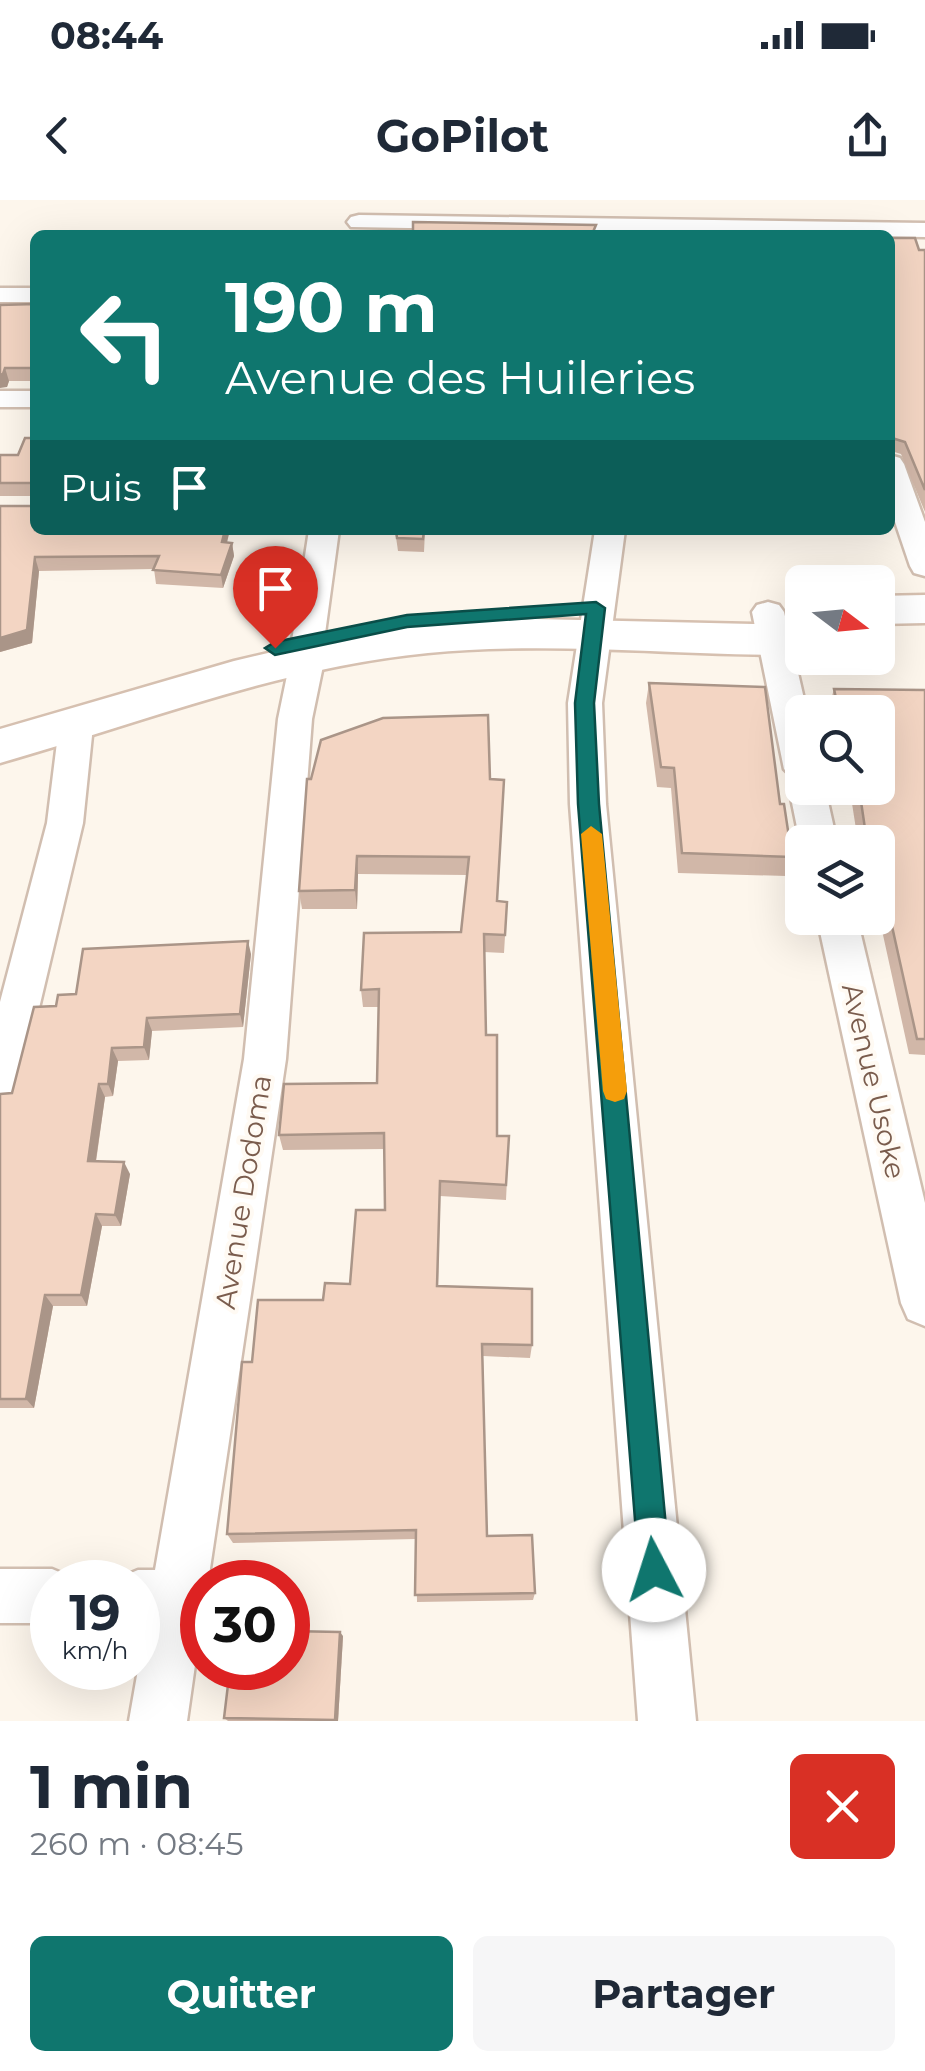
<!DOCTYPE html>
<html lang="fr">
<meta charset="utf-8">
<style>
:root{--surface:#fff;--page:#f6f6f7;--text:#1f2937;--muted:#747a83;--accent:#0f766e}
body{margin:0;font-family:Montserrat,sans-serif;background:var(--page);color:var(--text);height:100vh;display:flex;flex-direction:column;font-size:38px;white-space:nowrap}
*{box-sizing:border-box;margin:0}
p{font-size:32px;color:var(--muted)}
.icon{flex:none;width:55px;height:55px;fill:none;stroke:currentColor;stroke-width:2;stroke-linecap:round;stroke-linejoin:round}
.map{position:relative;height:1521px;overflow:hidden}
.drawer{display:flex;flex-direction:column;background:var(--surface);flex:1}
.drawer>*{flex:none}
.hud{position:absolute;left:30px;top:30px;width:865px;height:305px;border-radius:15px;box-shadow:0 10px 40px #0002;background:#0f766e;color:#fff;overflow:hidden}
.needle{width:65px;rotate:106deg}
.fabs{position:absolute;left:785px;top:365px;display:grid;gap:20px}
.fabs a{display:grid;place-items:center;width:110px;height:110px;border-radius:15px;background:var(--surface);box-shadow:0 10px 40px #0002;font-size:50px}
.speed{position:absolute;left:30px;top:1360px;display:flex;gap:20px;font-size:50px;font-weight:700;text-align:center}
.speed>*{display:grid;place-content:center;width:130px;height:130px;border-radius:50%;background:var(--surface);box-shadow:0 10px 40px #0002;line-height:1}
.speed small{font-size:25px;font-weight:400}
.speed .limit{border:15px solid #d22;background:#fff;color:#111}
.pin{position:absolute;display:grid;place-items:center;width:85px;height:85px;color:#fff;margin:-102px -42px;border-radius:50% 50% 50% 0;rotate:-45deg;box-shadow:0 0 10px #0007}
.pin .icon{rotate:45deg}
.me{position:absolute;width:110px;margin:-55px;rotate:355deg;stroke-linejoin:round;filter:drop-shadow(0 0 8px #0008)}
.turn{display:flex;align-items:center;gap:35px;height:210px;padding:0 30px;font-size:45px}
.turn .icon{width:130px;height:130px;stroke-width:2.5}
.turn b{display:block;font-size:70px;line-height:85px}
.then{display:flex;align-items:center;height:95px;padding:0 30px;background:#0003;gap:20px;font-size:38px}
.round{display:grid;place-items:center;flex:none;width:105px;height:105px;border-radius:15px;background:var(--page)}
.head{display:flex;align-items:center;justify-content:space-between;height:170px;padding:0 30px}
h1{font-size:60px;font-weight:700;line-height:75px}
.action{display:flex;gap:20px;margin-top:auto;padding:20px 30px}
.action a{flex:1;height:115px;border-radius:15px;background:var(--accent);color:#fff;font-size:40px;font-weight:700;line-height:115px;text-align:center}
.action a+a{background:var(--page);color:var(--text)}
.status{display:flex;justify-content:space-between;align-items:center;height:70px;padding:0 50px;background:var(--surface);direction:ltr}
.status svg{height:28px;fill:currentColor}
header{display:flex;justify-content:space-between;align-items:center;height:130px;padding:0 30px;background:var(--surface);font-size:45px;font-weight:700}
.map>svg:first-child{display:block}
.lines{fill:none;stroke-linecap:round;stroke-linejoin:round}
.street-casing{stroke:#d1beb0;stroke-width:5}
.secondary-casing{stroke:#d6c0b0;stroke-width:5}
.street{fill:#fff;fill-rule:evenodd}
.secondary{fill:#fff;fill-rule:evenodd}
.wall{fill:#d1b7a8}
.shaded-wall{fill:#aa9588}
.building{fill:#f3d5c3;stroke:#aa9588;stroke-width:2.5}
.route{fill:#0f766e;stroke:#0a4d48;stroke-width:2.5}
.slow{fill:#f59e0b}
.labels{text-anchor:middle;stroke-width:8;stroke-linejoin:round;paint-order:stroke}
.street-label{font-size:28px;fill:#7a5c4d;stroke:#fffaf3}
</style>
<div class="status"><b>08:44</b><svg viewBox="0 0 49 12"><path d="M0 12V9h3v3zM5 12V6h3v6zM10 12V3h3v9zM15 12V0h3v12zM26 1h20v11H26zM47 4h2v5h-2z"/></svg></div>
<header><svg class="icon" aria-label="back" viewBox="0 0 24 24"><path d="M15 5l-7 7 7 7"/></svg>GoPilot<svg class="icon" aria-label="share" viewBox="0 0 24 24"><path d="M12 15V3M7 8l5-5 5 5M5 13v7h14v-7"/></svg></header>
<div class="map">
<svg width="925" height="1521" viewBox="0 0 925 1521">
<rect width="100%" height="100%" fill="#fdf6ec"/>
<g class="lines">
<defs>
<g id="street">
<polygon points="359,15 925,23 925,37 351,27 347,22 351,17"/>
<rect x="0" y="88" width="35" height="14"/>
<rect x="0" y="191" width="35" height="16"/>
<polygon points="890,255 900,258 904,264 925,322 925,376 914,373 910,366 890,307"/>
<polygon points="309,330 339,330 324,441 320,449 311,451 319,453 324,461 312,519 286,859 208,1382 202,1382 202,1416 187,1521 129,1521 146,1424 138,1424 138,1382 117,1382 119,1378 138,1370 155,1370 244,859 278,519 290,461 295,453 304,451 296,449 292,441"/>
<polygon points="595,330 625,330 602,503 606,604 696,1521 638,1521 570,604 568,503"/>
<polygon points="768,402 779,405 784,412 807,512 802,512 802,588 825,588 837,642 802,642 802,646 800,642 789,588 794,579 784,569 752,412 757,405"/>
<polygon points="76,514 88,517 93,526 83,623 21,884 15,897 0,903 0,802 47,623 59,526 64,517"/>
<polygon points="817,718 857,718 925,1003 925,1126 908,1119 901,1103"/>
<polygon points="0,1369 52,1369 71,1377 74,1382 52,1382 52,1423 0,1423"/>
</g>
<g id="secondary">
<polygon points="925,395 925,423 878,424 878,396"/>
<path d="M 535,419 L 802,425 L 802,455 C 678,456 553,441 428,453 C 281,467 141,523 0,563 L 0,529 L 234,461 L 328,439 L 428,424 Z"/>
</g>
</defs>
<use href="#street" class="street-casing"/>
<use href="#secondary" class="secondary-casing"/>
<use href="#street" class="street"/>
<use href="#secondary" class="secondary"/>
</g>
<g class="wall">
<polygon points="919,50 925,50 925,312 901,254 891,251"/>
<polygon points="35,104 35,181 9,181 7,187 0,105"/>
<polygon points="0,255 227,342 232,343 234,356 223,388 156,384 154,369 39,371 32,443 0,452 0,306 34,306 34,296 0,296"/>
<polygon points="395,330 425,330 424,352 398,351"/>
<polygon points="649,483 780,604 792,657 786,676 678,673 671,588 657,587 646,503"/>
<polygon points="834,489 925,490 925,855 909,854 878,712 878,642 858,642 851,597 847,597 845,588 878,588 878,512 830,512 829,507"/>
<polygon points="307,579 490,579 497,701 507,702 504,753 484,752 486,835 497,936 509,936 506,1000 440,996 438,1086 532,1145 530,1158 483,1156 487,1336 535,1393 533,1400 417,1402 416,1339 233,1343 227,1334 252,1162 323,1100 350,1084 385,1010 385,949 283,950 279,935 377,883 379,807 363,807 361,790 461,732 467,675 358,674 357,709 302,709 299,691"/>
<polygon points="251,754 243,827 152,831 149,860 118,861 113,896 105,897 96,962 130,974 121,1026 102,1026 87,1106 53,1106 34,1208 0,1208 0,894 12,893 56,806 76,794"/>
<polygon points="343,1436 338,1521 228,1521 224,1518"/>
</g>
<g class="shaded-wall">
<polygon points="5,168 9,181 7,187 0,188 0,175"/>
<polygon points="225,330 230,330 224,355 222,342"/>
<polygon points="232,343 234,356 223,388 221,375"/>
<polygon points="35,357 39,371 32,443 0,452 0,438"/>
<polygon points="357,656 358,674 357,709 355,690"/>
<polygon points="248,741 251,754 243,827 240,814"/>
<polygon points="147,818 152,831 149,860 144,847"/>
<polygon points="112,848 118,861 113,896 108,884"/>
<polygon points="99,884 105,897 94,973 88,961"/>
<polygon points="124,962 130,974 121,1026 115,1015"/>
<polygon points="96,1014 102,1026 87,1106 81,1095"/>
<polygon points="45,1095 53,1106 34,1208 26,1199"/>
<polygon points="340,1432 343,1436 338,1521 335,1521"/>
</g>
<g class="building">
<polygon points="413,22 596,25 593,32 631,35 413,35"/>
<polygon points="890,38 915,38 919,50 925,50 925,290 905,242 895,239 890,243"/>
<polygon points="35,104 35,168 5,168 3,174 0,175 0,105"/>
<polygon points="25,238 35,238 35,330 225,330 222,342 232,343 221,375 153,370 159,356 35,357 27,430 0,438 0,306 34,306 34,283 0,283 0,255 18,255"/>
<polygon points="396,330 424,330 423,339 397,338"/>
<polygon points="649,483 765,487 780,604 784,604 792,657 682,653 674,568 661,567"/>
<polygon points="834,489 925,490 925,839 917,839 878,663 878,642 867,642 859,588 878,588 878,512 839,512"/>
<polygon points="488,515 490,579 504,580 497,701 507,702 505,735 484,734 486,835 497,835 497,936 509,936 506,985 440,981 437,1086 532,1089 532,1145 482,1144 487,1336 532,1335 535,1393 415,1395 416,1330 227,1334 242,1162 252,1162 258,1100 323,1100 325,1083 350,1084 356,1010 385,1010 384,933 279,935 284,884 377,883 379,789 361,790 364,733 461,732 469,657 357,656 355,690 299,691 307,579 311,579 321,540 383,518"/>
<polygon points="248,741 240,814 147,818 144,847 112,848 108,884 99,884 88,961 124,962 115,1015 96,1014 81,1095 45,1095 26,1199 0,1199 0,894 12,893 34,807 56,806 58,795 76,794 83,749"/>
<polygon points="288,1431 340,1432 335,1520 224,1518 230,1468 288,1468"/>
</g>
<polygon class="route" points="596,402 605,408 594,503 599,604 670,1370 665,1380 654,1385 644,1380 639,1370 578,604 575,503 586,414 407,427 275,455 265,448 275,442 407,415"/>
<polygon class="slow" points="591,626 602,634 627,891 624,899 615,902 606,899 603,891 581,634"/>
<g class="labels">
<g class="street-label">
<text transform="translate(874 881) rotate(77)" y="10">Avenue Usoke</text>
<text transform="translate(243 992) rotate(-81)" y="10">Avenue Dodoma</text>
</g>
</g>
</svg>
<div class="fabs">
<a><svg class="needle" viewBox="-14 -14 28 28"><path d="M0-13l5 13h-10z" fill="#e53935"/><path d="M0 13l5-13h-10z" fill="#747a83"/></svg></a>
<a><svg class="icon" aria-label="search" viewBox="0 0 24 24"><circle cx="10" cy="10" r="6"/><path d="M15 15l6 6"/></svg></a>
<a><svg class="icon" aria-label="layers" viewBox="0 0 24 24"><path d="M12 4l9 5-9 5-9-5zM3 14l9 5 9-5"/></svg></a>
</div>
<div class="speed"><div>19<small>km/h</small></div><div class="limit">30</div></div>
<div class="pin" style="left:275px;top:448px;background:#d93025"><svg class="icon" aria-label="arrive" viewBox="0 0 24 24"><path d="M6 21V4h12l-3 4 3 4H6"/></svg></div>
<svg class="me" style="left:654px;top:1370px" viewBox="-20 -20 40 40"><circle r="19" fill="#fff"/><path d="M0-13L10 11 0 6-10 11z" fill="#0f766e"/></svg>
<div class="hud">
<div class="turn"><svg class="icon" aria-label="left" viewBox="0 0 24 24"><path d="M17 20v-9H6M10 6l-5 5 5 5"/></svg><div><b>190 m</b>Avenue des Huileries</div></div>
<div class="then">Puis<svg class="icon" aria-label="arrive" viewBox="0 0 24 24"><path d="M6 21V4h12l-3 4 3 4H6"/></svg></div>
</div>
</div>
<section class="drawer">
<div class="head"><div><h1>1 min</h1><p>260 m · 08:45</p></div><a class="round" style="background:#d93025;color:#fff"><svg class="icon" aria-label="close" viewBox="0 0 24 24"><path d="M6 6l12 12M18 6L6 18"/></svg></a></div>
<div class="action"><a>Quitter</a><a>Partager</a></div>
</section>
